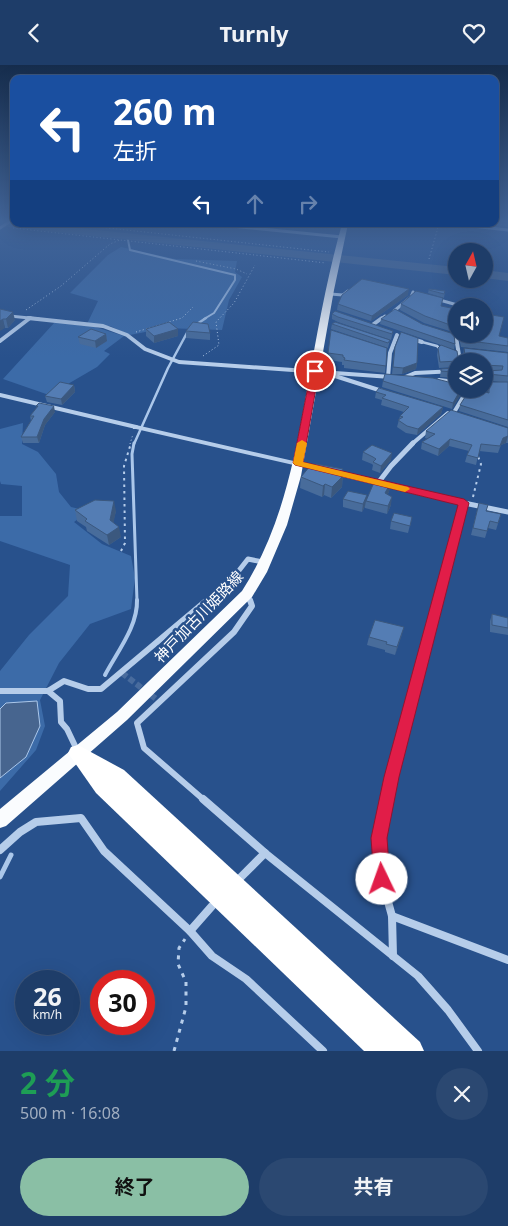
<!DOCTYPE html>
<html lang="ja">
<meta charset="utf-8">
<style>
:root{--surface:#1e3d69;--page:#2b4871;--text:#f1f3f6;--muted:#a1aec0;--line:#3c567d;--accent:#8abfa5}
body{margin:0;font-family:"Noto Sans","Noto Sans JP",sans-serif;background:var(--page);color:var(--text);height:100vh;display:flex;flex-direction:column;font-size:19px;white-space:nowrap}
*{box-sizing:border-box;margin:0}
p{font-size:16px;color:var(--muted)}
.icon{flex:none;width:28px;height:28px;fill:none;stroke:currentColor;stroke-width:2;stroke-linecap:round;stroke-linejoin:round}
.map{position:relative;height:986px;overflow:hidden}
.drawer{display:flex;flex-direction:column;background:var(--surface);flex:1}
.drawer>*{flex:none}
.guide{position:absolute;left:10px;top:10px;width:489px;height:152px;border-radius:10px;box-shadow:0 5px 20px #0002,0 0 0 1px var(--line);background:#1a4fa0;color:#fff;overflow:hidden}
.needle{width:32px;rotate:8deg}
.fabs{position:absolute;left:448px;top:178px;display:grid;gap:10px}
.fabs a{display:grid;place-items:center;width:45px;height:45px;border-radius:50%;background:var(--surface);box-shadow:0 5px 20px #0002,0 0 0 1px var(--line);font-size:25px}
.speed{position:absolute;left:15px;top:905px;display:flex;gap:10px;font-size:25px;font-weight:700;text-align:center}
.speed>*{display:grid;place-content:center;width:65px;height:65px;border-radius:50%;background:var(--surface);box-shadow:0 5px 20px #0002,0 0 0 1px var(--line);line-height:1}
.speed small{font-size:12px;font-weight:400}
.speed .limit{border:8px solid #d22;background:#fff;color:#111}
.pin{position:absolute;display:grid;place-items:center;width:42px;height:42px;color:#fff;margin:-21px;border:2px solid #fff;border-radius:50%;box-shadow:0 1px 5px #0007}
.me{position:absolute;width:55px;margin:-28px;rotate:357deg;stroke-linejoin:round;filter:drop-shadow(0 0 4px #0008)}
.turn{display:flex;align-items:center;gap:18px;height:105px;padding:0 20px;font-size:22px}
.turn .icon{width:65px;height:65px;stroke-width:2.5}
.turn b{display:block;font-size:35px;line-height:42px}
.lanes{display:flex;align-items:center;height:48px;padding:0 20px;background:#0003;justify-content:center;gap:25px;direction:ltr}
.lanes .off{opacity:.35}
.round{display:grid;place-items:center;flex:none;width:52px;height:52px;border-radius:26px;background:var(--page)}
.head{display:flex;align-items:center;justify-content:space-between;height:85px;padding:0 20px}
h1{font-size:30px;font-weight:700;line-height:38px;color:#1e9e55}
.primary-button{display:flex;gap:10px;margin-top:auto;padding:10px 20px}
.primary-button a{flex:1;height:58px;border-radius:30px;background:var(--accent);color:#111;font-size:20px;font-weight:700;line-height:58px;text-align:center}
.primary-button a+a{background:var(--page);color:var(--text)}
header{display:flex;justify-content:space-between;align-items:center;height:65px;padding:0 20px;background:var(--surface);font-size:22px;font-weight:700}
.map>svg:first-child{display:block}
.green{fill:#3c6ba8}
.water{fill:#47658f;stroke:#abc7ea}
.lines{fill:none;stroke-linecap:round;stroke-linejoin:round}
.stream-far4{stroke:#abc7ea;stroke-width:2}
.stream-far3{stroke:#abc7ea;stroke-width:2.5}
.stream-far2{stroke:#abc7ea;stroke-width:3}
.stream-far1{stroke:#abc7ea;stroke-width:4}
.stream{stroke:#abc7ea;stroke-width:5}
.river{fill:#47658f;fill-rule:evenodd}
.minor-tunnel{stroke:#486b9d;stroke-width:6;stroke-dasharray:6 3;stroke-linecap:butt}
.path-far2{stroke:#b6cdea;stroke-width:1;stroke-dasharray:1 2.5;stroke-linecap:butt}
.path-far1{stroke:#b6cdea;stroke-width:2;stroke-dasharray:2.5 4;stroke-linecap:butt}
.path{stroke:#b6cdea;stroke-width:3;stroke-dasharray:4 5.5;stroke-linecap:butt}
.service{stroke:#b6cdea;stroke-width:2.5}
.minor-far4{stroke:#b6cdea;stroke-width:3}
.minor-far3{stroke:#b6cdea;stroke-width:4}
.minor-far2{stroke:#b6cdea;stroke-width:5}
.minor-far1{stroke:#b6cdea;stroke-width:6}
.minor{stroke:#b6cdea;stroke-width:8}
.tertiary{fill:#b6cdea;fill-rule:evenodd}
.primary{fill:#fafcfe;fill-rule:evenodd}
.motorway{fill:#fff;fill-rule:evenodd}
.wall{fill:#486c9b}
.shaded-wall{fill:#3b587e}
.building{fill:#547db4;stroke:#3b587e}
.route{fill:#e11d48;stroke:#92132f}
.slow{fill:#f59e0b}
.labels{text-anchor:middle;stroke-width:5;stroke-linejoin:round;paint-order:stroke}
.street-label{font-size:15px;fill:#fff;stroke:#28518c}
</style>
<header><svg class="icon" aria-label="back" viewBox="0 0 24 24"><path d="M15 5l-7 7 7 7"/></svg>Turnly<svg class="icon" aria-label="heart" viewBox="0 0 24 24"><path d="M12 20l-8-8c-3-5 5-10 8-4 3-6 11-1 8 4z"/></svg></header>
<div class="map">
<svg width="508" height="986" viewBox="0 0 508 986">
<rect width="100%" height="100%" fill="#28518c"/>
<g class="green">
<polygon points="121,182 175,194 237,196 235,207 242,212 229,235 222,265 165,263 130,270 110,261 92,261 124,271 104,286 110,289 97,302 49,330 3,314 55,257 86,261 98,236 70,228 108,190"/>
<polygon points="23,358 22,379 38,387 56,409 59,427 71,442 84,445 86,448 74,457 102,479 131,491 135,513 131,544 90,559 59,598 40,635 45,661 36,685 0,726 0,606 29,570 68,531 70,500 0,476 0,451 22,451 22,421 1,419 0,416 0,364"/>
</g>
<polygon class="water" points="37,636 40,661 26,692 0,713 0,644 6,638"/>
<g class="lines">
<polyline class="stream-far4" points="127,170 130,185 235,210 235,215 214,248 204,254"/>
<g class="stream-far3">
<polyline points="197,259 206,253"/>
<polyline points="134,379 168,303 188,266"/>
</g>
<polyline class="stream-far2" points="134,378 132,389 137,536"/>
<path class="stream-far1" d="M 105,610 C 117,587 138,561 137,535"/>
<polyline class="stream" points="0,812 11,790"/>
<g class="river">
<polygon points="0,155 14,156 14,159 38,159 456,202 456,210 0,161"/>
<polygon points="484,205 508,208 508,216 484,213"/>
</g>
<polyline class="minor-tunnel" points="122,608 160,637"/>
<g class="path-far2">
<polyline points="71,159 329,187"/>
<polyline points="13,163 326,198"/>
<polyline points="429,194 439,159"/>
<polyline points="196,196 236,204 247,209"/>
<polyline points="26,245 61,221 110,179 120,175"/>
<polyline points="136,267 182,253 193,242"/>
<polyline points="203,291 219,280 216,257 234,238 255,200"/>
<polyline points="130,379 133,369"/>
</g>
<g class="path-far1">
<polyline points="473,432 481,399 477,389"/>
<polyline points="121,486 125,478 124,401 131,378"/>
</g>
<polyline class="path" points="174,986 186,942 186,917 178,899 179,883 185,874"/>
<polyline class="service" points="422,277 437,281 442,286"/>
<g class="minor-far4">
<polyline points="212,159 342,172"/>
<polyline points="454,159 508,165"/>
<polyline points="0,163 12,155"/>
<polyline points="330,229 343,230 348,226"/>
<polyline points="436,234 461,241"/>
<polyline points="398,248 394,246 411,232 413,227"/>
<polyline points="0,250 39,254"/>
<polyline points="28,254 30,253"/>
<polyline points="381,254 385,251"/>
</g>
<g class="minor-far3">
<polyline points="28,253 103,261 127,270 145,284 179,297 391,312"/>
<polyline points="371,261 382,253"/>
<polyline points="450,270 456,272 460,296"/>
<polyline points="412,274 422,277"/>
<polyline points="0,276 30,253"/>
<polyline points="335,311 382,326"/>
<polyline points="388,312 390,288 397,270"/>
<polyline points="403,313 415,308 456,306"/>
<polyline points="439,315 456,317"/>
<polyline points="484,319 508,321"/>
<polyline points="0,330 136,362"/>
<polyline points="453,349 468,324"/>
<polyline points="412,379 448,348"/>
</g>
<g class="minor-far2">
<polyline points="378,418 391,401 413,378"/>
<polyline points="247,529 250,536"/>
<polyline points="206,536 237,508 248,494 263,497"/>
<polyline points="438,536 464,438 508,447"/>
</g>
<g class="minor-far1">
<polyline points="0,626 48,626 64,616 88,624 101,624 207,535"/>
<polyline points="48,626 60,636 61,657 67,664 77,685"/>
<polyline points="204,735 144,683 137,658 234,567 252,541 250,535"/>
<polyline points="387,735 438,535"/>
</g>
<g class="minor">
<polyline points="203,734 265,788 418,911 448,945 478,986"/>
<polyline points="387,734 379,773 382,815 392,851 393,891"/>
<polyline points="0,785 20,767 36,757 81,753 104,786 190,866 212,891 246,914 323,986"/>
<polyline points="239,814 265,788"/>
<polyline points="392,851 508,895"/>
<polyline points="190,866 212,841"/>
</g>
<g class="tertiary">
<polygon points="133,360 136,360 320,402 324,404 320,406 136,364 133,364"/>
<polygon points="330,405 333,405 464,435 468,438 464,441 330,409 329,407"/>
</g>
<path class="primary" d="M 342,159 L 348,159 L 334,225 L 301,411 L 287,460 L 267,507 L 252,532 L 127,655 L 6,761 L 0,763 L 0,744 L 117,647 L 242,526 C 278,470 292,407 304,342 C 315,281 325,219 342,159 Z"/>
<polygon class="motorway" points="78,680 124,705 420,977 424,986 364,986 96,728 68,688 71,682"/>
</g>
<g class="wall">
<polygon points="495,155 508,155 508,162 475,159 495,159"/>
<polygon points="429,224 445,226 444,233 428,228"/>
<polygon points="408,230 371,256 337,245 338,239"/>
<polygon points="401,239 441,241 456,244 456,268 424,258 400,245"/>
<polygon points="0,244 15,255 8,263 5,263"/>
<polygon points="332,249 393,266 391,275 338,257 332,254"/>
<polygon points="381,254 455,279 454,285 458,292 461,293 463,292 464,283 508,288 508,362 459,346 460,340 488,328 489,317 499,317 486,315 485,312 486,307 484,307 484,296 456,296 456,302 439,303 437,290 438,283 441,280 380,259"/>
<polygon points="332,259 390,275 388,283 331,264"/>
<polygon points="146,264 178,271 154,278 146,271"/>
<polygon points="331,265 387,283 385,308 344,303 344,300 342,300 342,297 328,295"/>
<polygon points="186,266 210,268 210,275 186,273"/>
<polygon points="106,269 107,276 96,283 80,279 78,272"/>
<polygon points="458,269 484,269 508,273 508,287 461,282"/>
<polygon points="394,289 417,298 416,304 402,309 392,309"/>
<polygon points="456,303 456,313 440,312 441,304"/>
<polygon points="383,316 456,324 462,324 462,327 452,344 382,322"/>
<polygon points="74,320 75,327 62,340 47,337 45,331"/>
<polygon points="376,327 443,342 441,349 417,370 406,368 397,362 400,351 404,347 381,340 382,335 375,333"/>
<polygon points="36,341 55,347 45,360 39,378 23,378 21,372 31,356 30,351 37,342"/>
<polygon points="508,363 508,378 506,378 501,380 498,388 479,386 476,400 465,397 467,390 469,386 449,381 438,391 421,384 422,377 428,374 425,373 426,366"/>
<polygon points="363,387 391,395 380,408 372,405 373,400 372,399 362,395"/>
<polygon points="343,404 342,422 331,433 324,430 322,432 300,423 301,412"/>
<polygon points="390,419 389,427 387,430 391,440 387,449 365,443 365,441 362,447 343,442 343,434 367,433"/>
<polygon points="479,438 486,446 501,449 496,465 488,463 485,473 471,470"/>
<polygon points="75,445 116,446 113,457 121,472 109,480 87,466 86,462 77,456"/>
<polygon points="412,452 408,468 390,464 391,456"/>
<polygon points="492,549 508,553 508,570 490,567 490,556"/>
<polygon points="402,569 395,590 385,587 385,585 367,580 369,572"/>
</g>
<g class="shaded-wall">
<polygon points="409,224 408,230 371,256 372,251"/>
<polygon points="13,247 15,255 8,263 6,254"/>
<polygon points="3,254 5,263 0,266 0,256"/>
<polygon points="178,264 178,271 154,278 154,271"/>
<polygon points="106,269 107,276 96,283 95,276"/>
<polygon points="417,298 416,304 402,309 403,303"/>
<polygon points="74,320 75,327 62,340 61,334"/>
<polygon points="461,324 462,324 462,327 452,344 453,338"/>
<polygon points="54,341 55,347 45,360 39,378 37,372 44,354"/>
<polygon points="443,342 441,349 417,370 418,364"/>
<polygon points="508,371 506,378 501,380 498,388 503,373"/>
<polygon points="450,374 449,381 438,391 439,384"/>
<polygon points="392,388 391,395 380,408 381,401"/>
<polygon points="343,404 342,422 331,433 332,422"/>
<polygon points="325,419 324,430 322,432 323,421"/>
<polygon points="390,419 389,427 384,436 385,428"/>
<polygon points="367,430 367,436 366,436 365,441 362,447 363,439"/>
<polygon points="392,432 391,440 387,449 388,441"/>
<polygon points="114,436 116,446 112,465 110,455"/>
<polygon points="119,462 121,472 109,480 107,470"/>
<polygon points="404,562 402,569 395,590 397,582"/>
</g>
<g class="building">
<polygon points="495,155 508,155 508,158 495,156"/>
<polygon points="362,214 409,224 372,251 338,239 342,230"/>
<polygon points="429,224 445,226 444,229 429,225"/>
<polygon points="416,226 443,233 441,241 456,244 456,262 425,251 401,239"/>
<polygon points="0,244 13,247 6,254 3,254 0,256"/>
<polygon points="395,244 422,259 454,269 455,279 381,254"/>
<polygon points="484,245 492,250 504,252 499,271 508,273 508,281 463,275 461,269 484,269"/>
<polygon points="335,246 393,266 392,269 338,252 332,249"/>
<polygon points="169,257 178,264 154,271 146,264"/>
<polygon points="193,257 208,259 210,268 186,266"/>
<polygon points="335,257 390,275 388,278 332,259"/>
<polygon points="91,264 106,269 95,276 78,272"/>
<polygon points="331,265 387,283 386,301 344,295 345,293 343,292 343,290 328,288"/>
<polygon points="401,267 418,273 417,298 403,303 393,302 395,282"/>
<polygon points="441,280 457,286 458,292 461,293 465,290 464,283 508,288 508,311 488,309 487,306 502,305 503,301 484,300 484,296 458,296 440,297 438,283"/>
<polygon points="456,303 456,307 441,306 441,304"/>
<polygon points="385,309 433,313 456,319 456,324 461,324 453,338 383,316"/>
<polygon points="60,317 74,320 61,334 45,331"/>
<polygon points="489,317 508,317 508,355 460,340 470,324 474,324 489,328"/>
<polygon points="379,323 443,342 418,364 407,361 398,355 403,352 400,351 409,342 382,333 386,330 376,327"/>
<polygon points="39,338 54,341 44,354 37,372 21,372 34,351 30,351 38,341 36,341"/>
<polygon points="451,345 508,363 508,371 503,373 500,381 481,379 478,393 467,390 472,380 450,374 439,384 422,377 435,369 426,366"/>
<polygon points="372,380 392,388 381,401 373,397 376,394 373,392 363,387"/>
<polygon points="316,399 343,404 340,409 343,411 332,422 325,419 323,421 301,412 310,401"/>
<polygon points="375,415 390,419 385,428 392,432 388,441 366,436"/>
<polygon points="348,426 367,430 363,439 343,434"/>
<polygon points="95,435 114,436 110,455 119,462 107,470 85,456 87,454 75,445"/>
<polygon points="479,438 488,440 486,446 501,449 498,458 490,456 487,466 473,463"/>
<polygon points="394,448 412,452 410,461 391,456"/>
<polygon points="492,549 508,553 508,563 492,560"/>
<polygon points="375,555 404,562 397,582 386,579 387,577 369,572"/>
</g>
<linearGradient id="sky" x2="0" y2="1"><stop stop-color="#162d4d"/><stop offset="0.53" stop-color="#426599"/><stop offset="1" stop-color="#426599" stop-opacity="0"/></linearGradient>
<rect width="508" height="293" fill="url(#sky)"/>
<polygon class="route" points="315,303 319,306 303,397 464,434 469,438 399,712 387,773 390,814 388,820 382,823 376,820 374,814 371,773 384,712 458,440 295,400 293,398 311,306"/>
<polygon class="slow" points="302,375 307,378 303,397 408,422 410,424 405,427 295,400 293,398 297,378"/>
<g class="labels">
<g class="street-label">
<text transform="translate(199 552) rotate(-46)" y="5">神戸加古川姫路線</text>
</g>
</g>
</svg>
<div class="fabs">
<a><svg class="needle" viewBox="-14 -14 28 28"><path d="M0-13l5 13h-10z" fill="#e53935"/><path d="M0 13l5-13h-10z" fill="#a1aec0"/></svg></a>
<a><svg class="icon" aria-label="sound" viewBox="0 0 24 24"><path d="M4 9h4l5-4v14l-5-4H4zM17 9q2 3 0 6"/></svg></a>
<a><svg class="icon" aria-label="layers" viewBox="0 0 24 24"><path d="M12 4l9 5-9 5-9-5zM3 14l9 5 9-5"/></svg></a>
</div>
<div class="speed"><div>26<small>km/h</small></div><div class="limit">30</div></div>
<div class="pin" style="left:315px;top:306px;background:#d93025"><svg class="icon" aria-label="arrive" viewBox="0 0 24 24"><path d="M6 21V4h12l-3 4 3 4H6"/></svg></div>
<svg class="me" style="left:382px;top:814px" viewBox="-20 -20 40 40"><circle r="19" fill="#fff"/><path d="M0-13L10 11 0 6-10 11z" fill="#e11d48"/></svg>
<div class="guide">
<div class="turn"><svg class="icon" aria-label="left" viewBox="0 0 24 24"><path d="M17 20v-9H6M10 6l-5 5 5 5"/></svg><div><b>260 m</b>左折</div></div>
<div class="lanes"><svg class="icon" aria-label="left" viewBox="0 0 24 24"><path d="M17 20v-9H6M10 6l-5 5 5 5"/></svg><svg class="icon off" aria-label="ahead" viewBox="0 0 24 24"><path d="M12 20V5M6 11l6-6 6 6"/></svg><svg class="icon off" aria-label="right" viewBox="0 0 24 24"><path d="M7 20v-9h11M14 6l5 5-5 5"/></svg></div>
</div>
</div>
<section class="drawer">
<div class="head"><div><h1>2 分</h1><p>500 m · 16:08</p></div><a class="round"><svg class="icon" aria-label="close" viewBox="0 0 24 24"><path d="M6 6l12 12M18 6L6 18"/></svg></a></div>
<div class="primary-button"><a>終了</a><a>共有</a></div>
</section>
